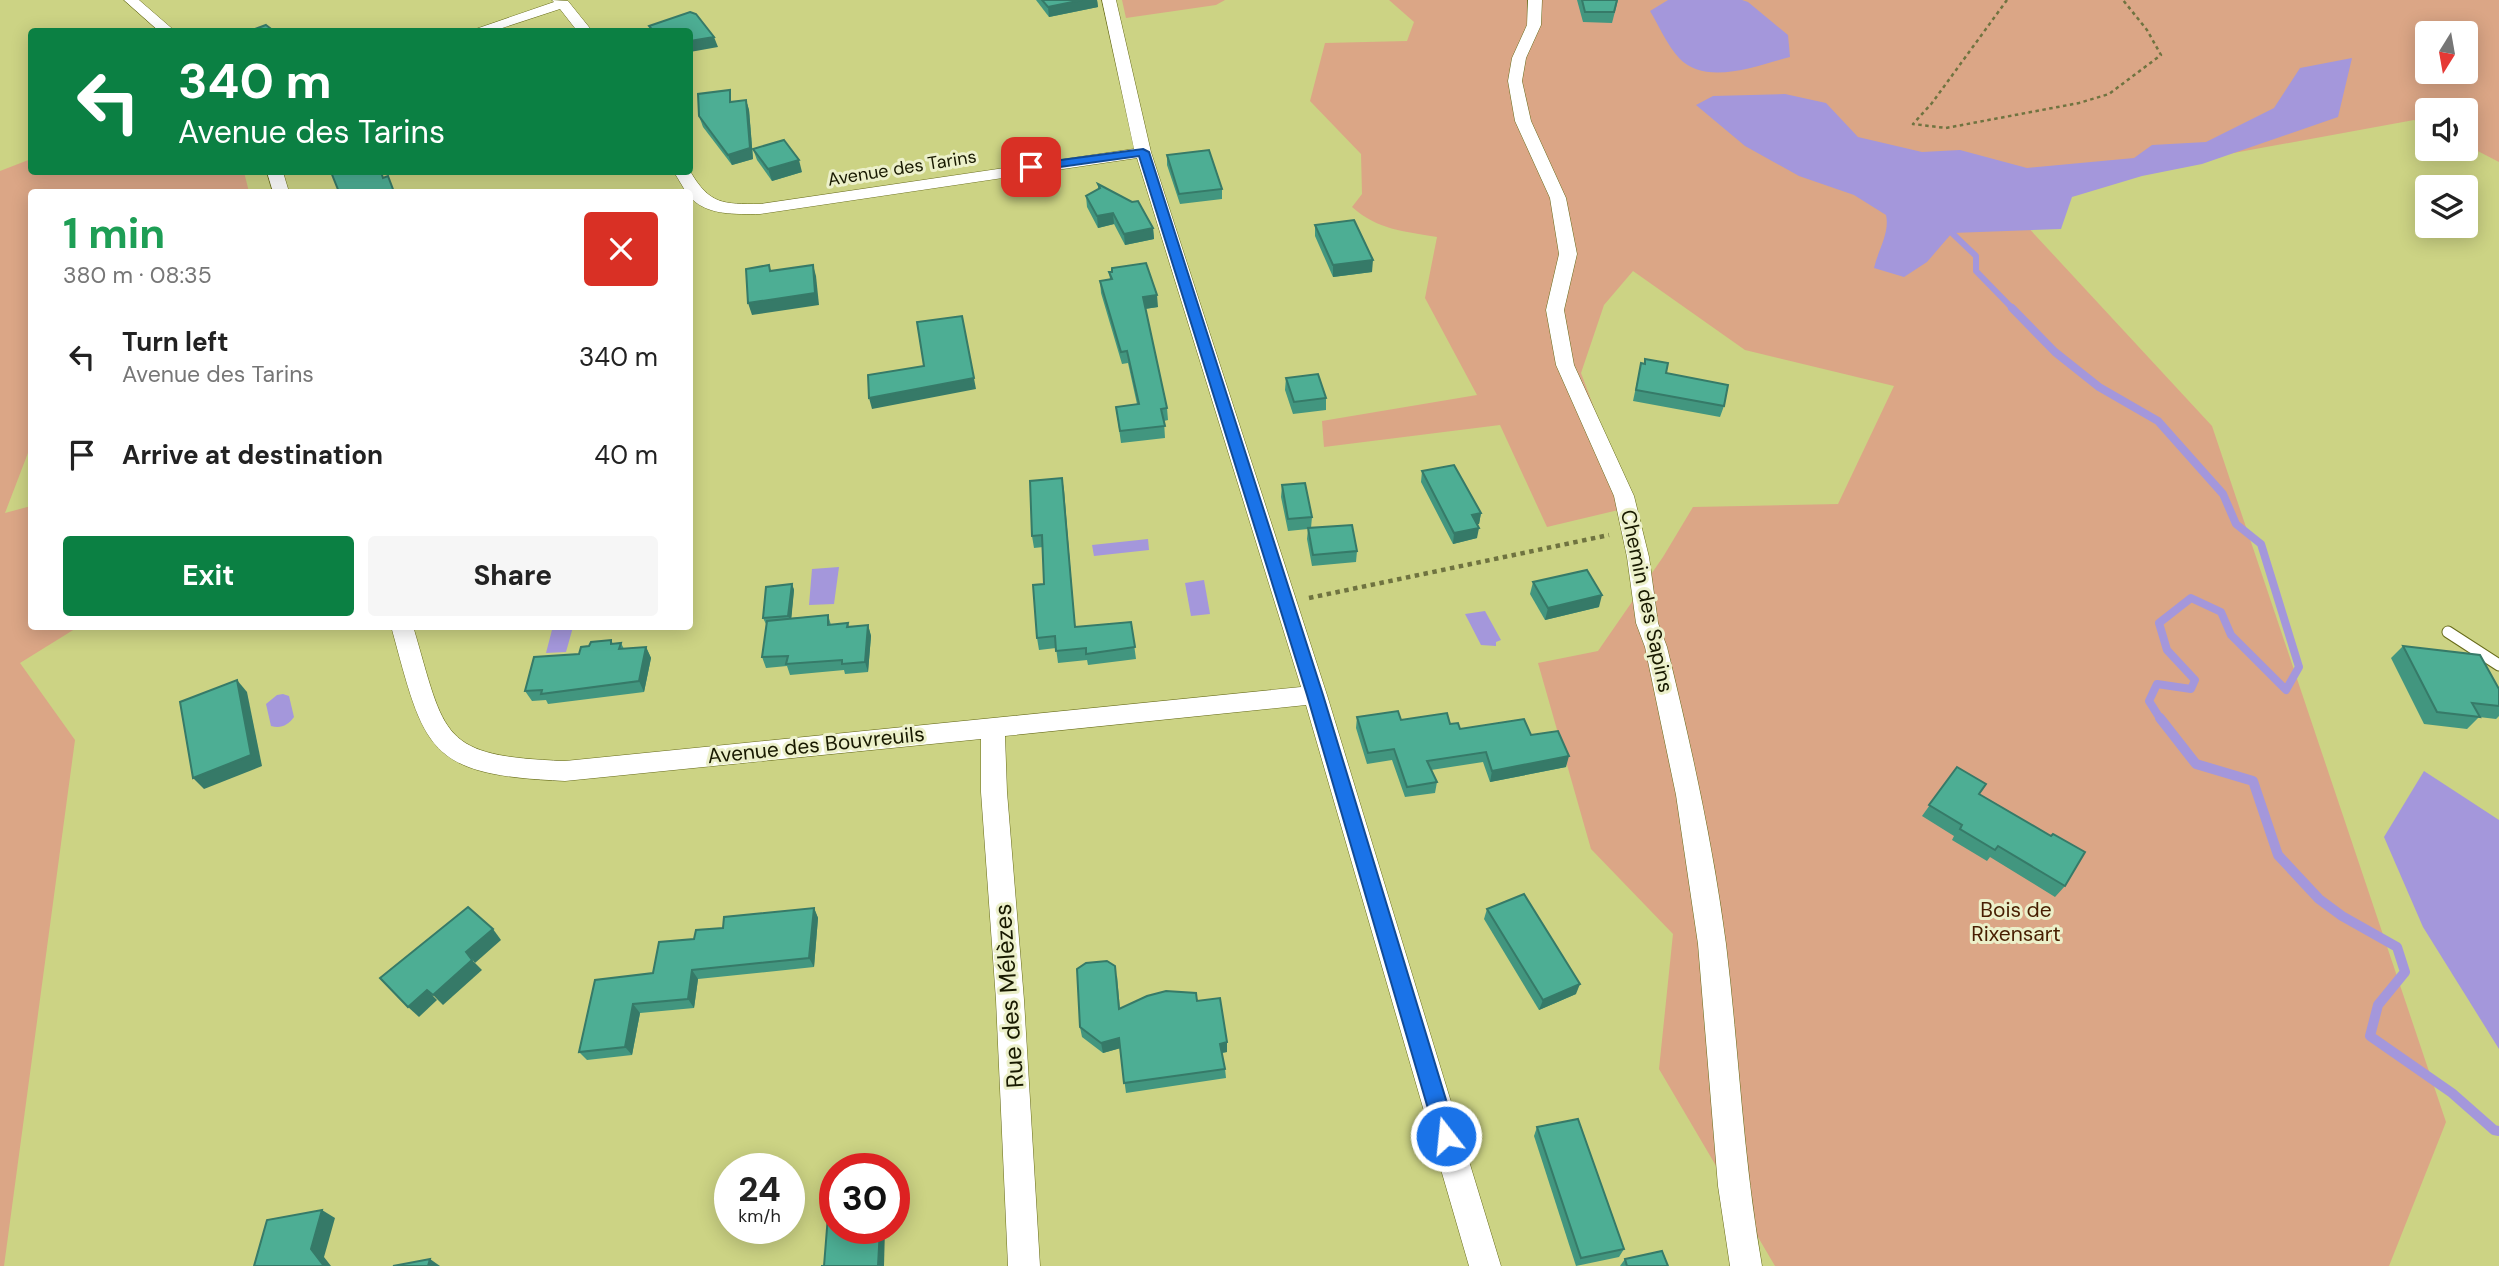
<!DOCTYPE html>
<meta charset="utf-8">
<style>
:root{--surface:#fff;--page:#f6f6f6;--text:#222;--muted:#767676;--accent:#0b8043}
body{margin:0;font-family:"DM Sans",sans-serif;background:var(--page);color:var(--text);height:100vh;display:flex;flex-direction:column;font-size:26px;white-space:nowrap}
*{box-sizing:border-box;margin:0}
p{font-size:23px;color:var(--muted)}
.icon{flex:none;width:38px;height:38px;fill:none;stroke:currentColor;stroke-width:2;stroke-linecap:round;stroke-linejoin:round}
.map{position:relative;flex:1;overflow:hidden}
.drawer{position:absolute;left:28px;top:189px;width:665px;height:441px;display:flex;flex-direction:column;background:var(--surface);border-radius:7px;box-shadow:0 4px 18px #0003}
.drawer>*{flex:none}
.guide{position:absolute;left:28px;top:28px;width:665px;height:147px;border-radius:7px;box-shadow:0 4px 18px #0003;background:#0b8043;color:#fff;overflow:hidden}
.needle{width:46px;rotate:191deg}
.buttons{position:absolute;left:2415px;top:21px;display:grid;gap:14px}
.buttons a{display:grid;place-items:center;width:63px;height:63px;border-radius:7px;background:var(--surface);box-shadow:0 4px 18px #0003;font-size:35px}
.speed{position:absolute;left:714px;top:1153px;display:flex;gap:14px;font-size:35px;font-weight:700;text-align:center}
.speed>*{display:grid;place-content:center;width:91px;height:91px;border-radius:50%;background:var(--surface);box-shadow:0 4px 18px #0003;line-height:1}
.speed small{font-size:18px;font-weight:400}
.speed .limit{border:10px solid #d22;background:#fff;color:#111}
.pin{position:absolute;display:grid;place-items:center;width:60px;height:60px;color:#fff;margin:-30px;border-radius:14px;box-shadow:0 4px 10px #0006}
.me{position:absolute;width:77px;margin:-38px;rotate:344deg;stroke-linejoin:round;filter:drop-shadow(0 0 5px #0008)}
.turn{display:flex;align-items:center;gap:24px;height:147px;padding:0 35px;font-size:32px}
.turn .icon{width:91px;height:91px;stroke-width:2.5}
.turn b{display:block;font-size:49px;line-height:60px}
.round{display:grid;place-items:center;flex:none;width:74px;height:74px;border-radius:7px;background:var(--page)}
.headline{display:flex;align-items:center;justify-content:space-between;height:119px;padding:0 35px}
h1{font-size:42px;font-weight:700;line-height:52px;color:#1e9e55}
.button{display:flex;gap:14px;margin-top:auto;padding:14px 35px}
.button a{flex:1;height:80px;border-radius:7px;background:var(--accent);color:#fff;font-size:28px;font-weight:700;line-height:80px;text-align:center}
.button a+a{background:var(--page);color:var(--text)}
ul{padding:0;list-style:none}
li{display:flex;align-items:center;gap:21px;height:98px;padding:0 35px}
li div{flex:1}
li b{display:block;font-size:26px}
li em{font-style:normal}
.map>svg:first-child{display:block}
.green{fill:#dba686;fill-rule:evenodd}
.water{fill:#a497db}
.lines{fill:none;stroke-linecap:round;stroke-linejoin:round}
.stream-far2{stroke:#a497db;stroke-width:6}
.stream-far1{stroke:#a497db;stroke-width:8}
.stream{stroke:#a497db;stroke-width:10}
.service-casing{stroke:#676b1a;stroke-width:13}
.minor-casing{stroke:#676b1a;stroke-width:1}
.path-far1{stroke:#6f7340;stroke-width:2.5;stroke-dasharray:3.5 3.5;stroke-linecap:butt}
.path{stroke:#6f7340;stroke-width:4.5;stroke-dasharray:4.5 4.5;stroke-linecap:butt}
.service{stroke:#fff;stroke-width:11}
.minor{fill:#fff;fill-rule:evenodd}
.wall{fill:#42967f}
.shaded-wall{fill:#367a68}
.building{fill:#4dae94;stroke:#367a68;stroke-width:2}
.route{fill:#1a73e8;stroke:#114b97;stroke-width:2}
.labels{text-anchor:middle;stroke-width:6;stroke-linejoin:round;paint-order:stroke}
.far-street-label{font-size:18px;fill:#181900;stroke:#ecf0ca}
.street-label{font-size:21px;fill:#181900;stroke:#ecf0ca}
.park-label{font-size:21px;fill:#471d00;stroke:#ecf0ca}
.near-street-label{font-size:24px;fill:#181900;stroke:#ecf0ca}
</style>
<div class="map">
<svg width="2499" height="1266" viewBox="0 0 2499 1266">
<rect width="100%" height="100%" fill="#ccd384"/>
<g class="green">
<polygon points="1122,0 1225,0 1216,5 1126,18"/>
<path d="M 1389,0 L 2499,0 L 2499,162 L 2466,145 L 2466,110 L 2427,110 L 2427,126 L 2414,120 L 1999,196 L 2212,426 L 2446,1122 L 2389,1266 L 1775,1266 L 1659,1069 L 1673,934 L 1591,849 L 1538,663 L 1598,651 L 1663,557 L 1693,507 L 1838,504 L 1894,386 L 1745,350 L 1633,271 L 1604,305 L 1581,373 L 1631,507 L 1547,527 L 1500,425 L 1324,447 L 1322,421 L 1477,395 L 1425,298 L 1437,237 C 1403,231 1378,230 1352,207 L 1362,194 L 1361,154 L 1310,101 L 1325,43 L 1407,41 L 1414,22 ZM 2427,33 L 2466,33 L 2466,72 L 2427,72 Z"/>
<polygon points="31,159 32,172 244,172 249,192 32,192 31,445 5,513 31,506 32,626 78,627 20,663 75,740 4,1266 0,1266 0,171"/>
</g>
<g class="water">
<path d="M 1668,0 L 1742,0 L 1748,2 L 1788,35 L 1790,57 C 1758,65 1706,87 1679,58 C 1667,45 1659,26 1650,11 Z"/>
<path d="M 2352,58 L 2338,117 L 2202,164 L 2142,176 L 2072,197 L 2061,229 L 1952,233 L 1927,262 L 1904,277 L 1874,268 C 1878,250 1890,233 1886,215 L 1854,195 L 1799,176 L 1745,146 L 1696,105 L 1713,96 L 1785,94 L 1826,103 L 1858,137 L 1922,152 L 1960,150 L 2027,168 L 2134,158 L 2152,145 L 2206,142 L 2274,108 L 2300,68 Z"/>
<polygon points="1148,539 1149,550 1094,556 1092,545"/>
<polygon points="839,567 834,604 809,605 812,569"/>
<polygon points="1204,580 1210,614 1191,616 1185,583"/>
<polygon points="1485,611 1501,640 1496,642 1496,646 1481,645 1465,614"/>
<polygon points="553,626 573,627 566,652 546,653"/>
<path d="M 283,694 L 289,696 L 294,717 C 288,725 281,729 271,726 L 266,704 L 277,695 Z"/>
<polygon points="2424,771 2499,820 2499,1049 2423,927 2384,837"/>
</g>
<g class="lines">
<polyline class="stream-far2" points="1952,233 1976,256 1976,271 2013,309"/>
<polyline class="stream-far1" points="2012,308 2055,352 2099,387 2158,421 2223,494 2236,524 2261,544 2299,667 2286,690 2231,635 2221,612 2191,598 2159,623 2167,650 2195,680 2191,689 2157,684 2149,701 2161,720"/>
<polyline class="stream" points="2160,718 2196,764 2253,781 2278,855 2319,899 2342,916 2397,947 2405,972 2378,1005 2370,1036 2452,1093 2494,1130 2499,1131"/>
<defs>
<polyline id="service" points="2448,632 2499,665"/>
<g id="minor">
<polygon points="124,0 139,0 176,32 160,32"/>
<polygon points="552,0 568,1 593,32 578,32 560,9 490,32 467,32 554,2"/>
<path d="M 1102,0 L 1116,0 L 1151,152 L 1327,695 L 1501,1266 L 1469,1266 L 1306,705 L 1005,736 L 1007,792 L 1024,1000 L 1040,1266 L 1008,1266 L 996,1000 L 981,792 L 981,739 L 565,781 C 426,775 425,751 391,626 L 413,626 C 446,738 439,756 565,761 L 1301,687 L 1137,158 L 760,214 C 736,214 707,216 690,197 L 690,192 L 686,192 L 674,172 L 690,171 C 710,205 723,204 760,204 L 1134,149 Z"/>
<path d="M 1528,0 L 1542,0 L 1541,25 L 1526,58 L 1522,81 L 1531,121 L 1566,198 L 1577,254 L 1564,310 L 1574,365 L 1634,496 L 1649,557 L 1658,623 L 1667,647 C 1691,745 1713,844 1726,944 C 1739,1051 1743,1159 1762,1266 L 1730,1266 L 1718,1186 L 1698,944 L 1676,795 L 1645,647 L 1636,623 L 1627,557 L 1614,496 L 1556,365 L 1546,310 L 1559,254 L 1550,198 L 1515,121 L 1508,81 L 1512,58 L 1527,25 Z"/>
<polygon points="267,172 283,172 289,192 273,192"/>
</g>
</defs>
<use href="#service" class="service-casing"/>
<use href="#minor" class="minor-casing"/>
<polyline class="path-far1" points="2007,0 1932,103 1913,124 1946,128 2079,103 2109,94 2161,55 2147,30 2123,0"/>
<polyline class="path" points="1309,598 1609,535"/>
<use href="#service" class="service"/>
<use href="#minor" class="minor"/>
</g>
<g class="wall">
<polygon points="1036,0 1097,0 1098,7 1049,17"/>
<polygon points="1577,0 1618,0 1612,23 1583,22"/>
<polygon points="746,100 749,110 753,159 732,165 703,127 699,116"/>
<polygon points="753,149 802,172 772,181 757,160"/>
<polygon points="1167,155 1222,189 1222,199 1180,204 1167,165"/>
<polygon points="1098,184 1153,228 1154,239 1125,245 1114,224 1098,228 1087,207 1086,196 1098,189"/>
<polygon points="1315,225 1372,272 1333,277 1315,236"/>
<polygon points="1109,272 1158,307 1145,309 1167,408 1168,420 1164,421 1165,438 1121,443 1116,407 1137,404 1128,363 1122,364 1101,293 1100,281 1110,279"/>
<polygon points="1645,359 1666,373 1724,406 1720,417 1633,401 1641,363 1644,364"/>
<polygon points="1286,378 1326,398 1326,410 1293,414 1285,390"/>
<polygon points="1422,471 1481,513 1479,524 1477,524 1477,538 1453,544 1421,482"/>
<polygon points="1062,478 1075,627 1131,622 1136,659 1088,665 1087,660 1058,663 1056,648 1039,650 1037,638 1044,584 1043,547 1034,548 1032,536"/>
<polygon points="1282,485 1312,517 1311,528 1357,551 1356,562 1312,566 1307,539 1308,529 1288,531 1281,497"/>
<polygon points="1533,582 1599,607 1545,620 1530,594"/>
<polygon points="792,584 794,590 791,618 828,615 831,625 848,623 849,627 868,625 871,636 868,672 845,674 844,670 790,675 787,666 766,668 762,657 767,624 766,624 763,618"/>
<polygon points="611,640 613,644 621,643 624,649 646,647 651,658 644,692 548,704 546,700 532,701 525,691 589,646"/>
<polygon points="2403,646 2499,689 2499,716 2496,719 2479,717 2467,729 2424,724 2391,658"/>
<polygon points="1357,717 1450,724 1460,729 1531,735 1566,767 1490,782 1483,762 1431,770 1437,782 1435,793 1405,797 1392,760 1367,764 1356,728"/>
<polygon points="1957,767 1979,794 2065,886 2055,897 1990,857 1987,861 1952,840 1954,836 1922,816"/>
<polygon points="814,908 818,918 814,967 698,979 694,1008 640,1013 632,1055 587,1060 579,1052 653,973 694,939 723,928"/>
<polygon points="1487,909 1576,994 1539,1010 1484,919"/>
<polygon points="1117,976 1120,1009 1197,1001 1227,1042 1227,1052 1222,1053 1225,1069 1226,1078 1126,1093 1120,1048 1103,1053 1082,1037 1080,1027"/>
<polygon points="1537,1127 1624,1249 1619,1257 1576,1266 1534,1136"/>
<polygon points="1625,1259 1668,1266 1620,1266"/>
</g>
<g class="shaded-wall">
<polygon points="1082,0 1097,0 1098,7 1049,17 1048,7"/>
<polygon points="714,37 718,47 690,52 690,41"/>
<polygon points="746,100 749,110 753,159 732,165 728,155"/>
<polygon points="799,160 802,172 772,181 768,169"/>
<polygon points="1113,213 1114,224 1098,228 1097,216"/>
<polygon points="1153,228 1154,239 1125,245 1124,234"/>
<polygon points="1373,260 1372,272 1333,277 1333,265"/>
<polygon points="813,265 816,276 819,305 752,315 748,303"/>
<polygon points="1157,295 1158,307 1144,309 1143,297"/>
<polygon points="962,316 976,389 872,409 869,398 974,378"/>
<polygon points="1062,478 1064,490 1076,639 1075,627"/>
<polygon points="1481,513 1479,524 1470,526 1472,515"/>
<polygon points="1479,528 1477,538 1453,544 1454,533"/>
<polygon points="792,584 794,590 791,622 788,616"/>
<polygon points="1602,595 1599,607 1545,620 1548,608"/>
<polygon points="868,625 871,636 868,672 865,662"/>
<polygon points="646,647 651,658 644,692 639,681"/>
<polygon points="237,680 247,692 262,766 204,789 193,778"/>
<polygon points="1569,756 1566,767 1490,782 1492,771"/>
<polygon points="814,908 818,918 814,967 809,958"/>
<polygon points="493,929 501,940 475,963 466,952"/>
<polygon points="472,960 482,970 443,1005 433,995"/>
<polygon points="692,970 698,979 694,1008 688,999"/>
<polygon points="1580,984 1576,994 1539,1010 1543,1000"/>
<polygon points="427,990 437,1000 419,1017 408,1007"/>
<polygon points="633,1004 640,1013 632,1055 625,1047"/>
<polygon points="1119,1038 1121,1048 1103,1053 1101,1043"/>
<polygon points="1227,1042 1227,1052 1220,1053 1220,1044"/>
<polygon points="322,1210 335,1218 324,1257 331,1266 324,1266 311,1249"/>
<polygon points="880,1228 885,1228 884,1266 878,1266"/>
<polygon points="430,1259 440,1266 428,1266"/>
</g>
<g class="building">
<polygon points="1042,0 1082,0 1048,7"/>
<polygon points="1582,0 1617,0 1614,12 1585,12"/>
<polygon points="690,12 696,14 714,37 690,41 690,32 654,32 649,26"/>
<polygon points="266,25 275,32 247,32"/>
<polygon points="730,90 730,102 746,100 750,148 728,155 699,116 698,94"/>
<polygon points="784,140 799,160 768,169 753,149"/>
<polygon points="1209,150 1222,189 1179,194 1167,155"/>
<polygon points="331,172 381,172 383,178 388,176 394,192 339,192"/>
<polygon points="1098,184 1132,202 1138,201 1153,228 1124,234 1113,213 1097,216 1086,196 1100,188"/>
<polygon points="1354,220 1373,260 1333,265 1315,225"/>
<polygon points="1146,263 1157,295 1143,297 1167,408 1161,409 1165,426 1120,431 1116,407 1139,404 1127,351 1121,352 1100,281 1112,279 1109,272 1112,272 1112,268"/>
<polygon points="769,265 770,271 813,265 815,293 748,303 746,269"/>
<polygon points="962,316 974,378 869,398 868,375 924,366 917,322"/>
<polygon points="1645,359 1668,363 1666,373 1728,385 1724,406 1636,390 1641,363 1645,364"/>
<polygon points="1318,374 1326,398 1294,402 1286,378"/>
<polygon points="1454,465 1481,513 1472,515 1479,528 1454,533 1422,471"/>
<polygon points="1062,478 1075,627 1131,622 1135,647 1086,654 1086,648 1056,651 1055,636 1037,638 1033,585 1044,584 1042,535 1032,536 1030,481"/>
<polygon points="1305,483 1312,517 1288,519 1282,485"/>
<polygon points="1352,525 1357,551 1313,555 1308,528"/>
<polygon points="1587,570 1602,595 1548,608 1533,582"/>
<polygon points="792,584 788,616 763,618 766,587"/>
<polygon points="828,615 828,625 848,623 847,627 868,625 865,662 842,664 842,660 786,664 788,656 762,657 767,621"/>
<polygon points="611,640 611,644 621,643 619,649 646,647 639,681 541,694 542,690 525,691 534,657 579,654 581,647 589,646 591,642"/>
<polygon points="2403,646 2480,655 2499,689 2499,706 2472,703 2480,717 2437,712"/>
<polygon points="237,680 251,755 193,778 180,702"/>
<polygon points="1398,711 1401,720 1447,713 1450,724 1458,723 1460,729 1524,719 1531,735 1558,731 1569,756 1492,771 1486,752 1427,761 1437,782 1407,787 1394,749 1368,753 1357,717"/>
<polygon points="1957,767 1986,784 1979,794 2051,836 2053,834 2085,852 2065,886 1998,846 1995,850 1960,829 1962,825 1929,805"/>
<polygon points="1524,894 1580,984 1543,1000 1487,909"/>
<polygon points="468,907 493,929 466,952 472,960 433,995 427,990 408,1007 380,978"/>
<polygon points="814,908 809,958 692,970 688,999 633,1004 625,1047 579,1052 595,980 653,973 659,942 694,939 696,930 723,928 724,917"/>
<polygon points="1107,961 1115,966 1119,1009 1147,996 1166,991 1196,993 1197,1001 1220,998 1227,1042 1220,1044 1225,1069 1124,1083 1119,1038 1101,1043 1080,1027 1077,969 1086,963"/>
<polygon points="1578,1119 1624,1249 1581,1258 1537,1127"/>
<polygon points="835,1177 835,1228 880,1228 878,1266 821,1266 824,1266 831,1178"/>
<polygon points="322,1210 311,1249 324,1266 254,1266 267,1220"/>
<polygon points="1662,1251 1668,1266 1627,1266 1625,1259"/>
<polygon points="430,1259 428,1266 393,1266"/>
</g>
<polygon class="route" points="1143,149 1149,152 1323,695 1457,1136 1454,1144 1446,1147 1439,1144 1436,1136 1307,695 1139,156 1031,171 1025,167 1031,164"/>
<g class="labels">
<g class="far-street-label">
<text transform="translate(902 168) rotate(-9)" y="6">Avenue des Tarins</text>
</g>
<g class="street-label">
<text transform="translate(1647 601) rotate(78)" y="7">Chemin des Sapins</text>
<text transform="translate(816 745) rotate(-6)" y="7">Avenue des Bouvreuils</text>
</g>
<g class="park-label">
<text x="2016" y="917">Bois de<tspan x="2016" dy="24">Rixensart</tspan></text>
</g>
<g class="near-street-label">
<text transform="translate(1009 996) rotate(-94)" y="8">Rue des Mélèzes</text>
</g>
</g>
</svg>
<div class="buttons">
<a><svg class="needle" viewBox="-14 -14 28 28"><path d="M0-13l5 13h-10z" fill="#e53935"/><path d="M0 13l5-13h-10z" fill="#767676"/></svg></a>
<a><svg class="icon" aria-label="sound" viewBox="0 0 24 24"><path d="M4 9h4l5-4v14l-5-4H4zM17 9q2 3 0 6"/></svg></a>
<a><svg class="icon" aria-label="layers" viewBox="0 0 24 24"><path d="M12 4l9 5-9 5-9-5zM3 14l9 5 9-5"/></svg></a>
</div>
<div class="speed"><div>24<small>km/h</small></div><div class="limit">30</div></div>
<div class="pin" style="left:1031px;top:167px;background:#d93025"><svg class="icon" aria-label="arrive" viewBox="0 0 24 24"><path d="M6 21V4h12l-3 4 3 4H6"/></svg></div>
<svg class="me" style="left:1446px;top:1136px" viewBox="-20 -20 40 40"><circle r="17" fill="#1a73e8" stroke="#fff" stroke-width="3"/><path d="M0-11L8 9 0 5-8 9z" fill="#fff"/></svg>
<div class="guide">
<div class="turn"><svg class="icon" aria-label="left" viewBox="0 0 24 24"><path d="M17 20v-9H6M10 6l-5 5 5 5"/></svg><div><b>340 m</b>Avenue des Tarins</div></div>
</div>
<section class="drawer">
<div class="headline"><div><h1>1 min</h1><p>380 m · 08:35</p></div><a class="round" style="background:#d93025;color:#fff"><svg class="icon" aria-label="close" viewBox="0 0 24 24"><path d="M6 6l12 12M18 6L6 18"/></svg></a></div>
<ul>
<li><svg class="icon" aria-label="left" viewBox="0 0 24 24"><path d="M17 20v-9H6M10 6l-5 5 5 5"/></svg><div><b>Turn left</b><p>Avenue des Tarins</p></div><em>340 m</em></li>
<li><svg class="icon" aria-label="arrive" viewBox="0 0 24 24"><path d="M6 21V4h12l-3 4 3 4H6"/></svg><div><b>Arrive at destination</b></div><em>40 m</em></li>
</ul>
<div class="button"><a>Exit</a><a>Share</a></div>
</section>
</div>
